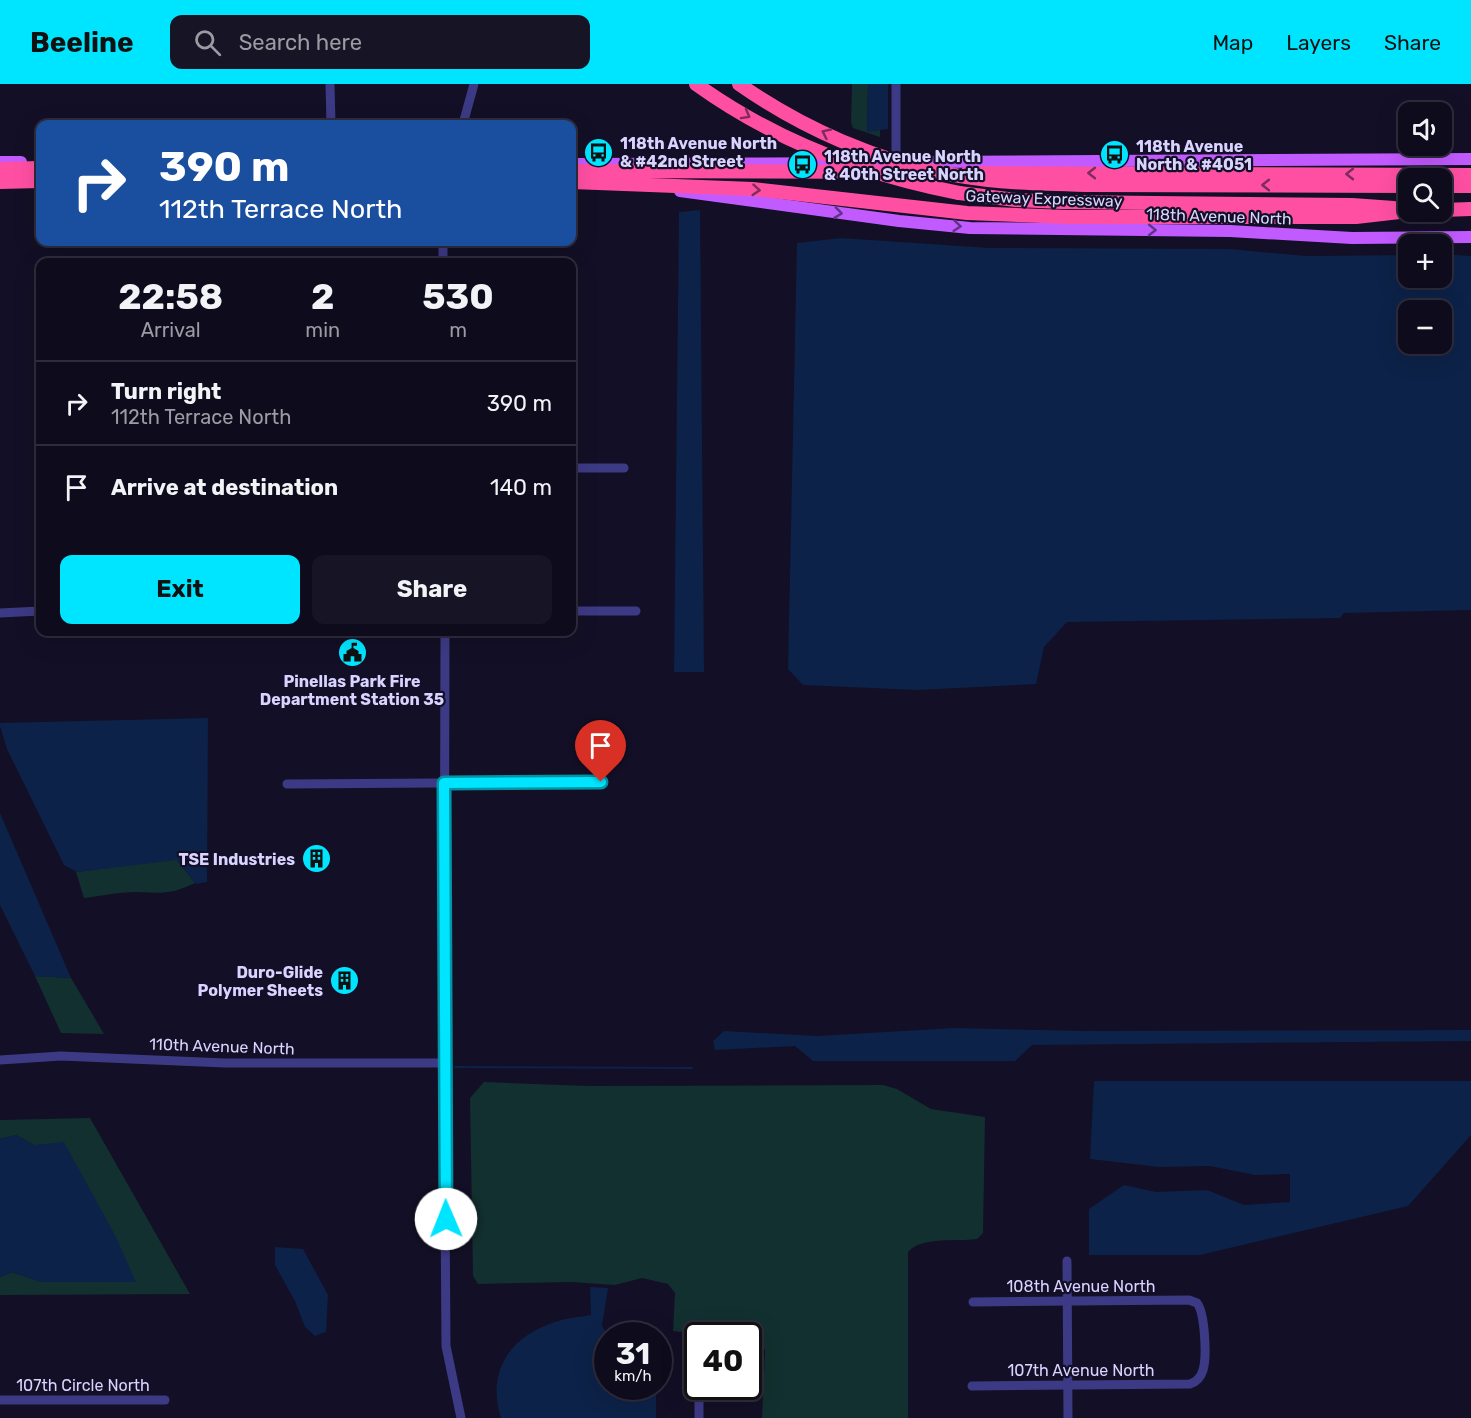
<!DOCTYPE html>
<meta charset="utf-8">
<style>
:root{--surface:#0e0b1c;--page:#171425;--text:#f1f3f6;--muted:#9b9ba3;--line:#2e2b3b;--accent:#00e5ff}
body{margin:0;font-family:Rubik,sans-serif;background:var(--page);color:var(--text);height:100vh;display:flex;flex-direction:column;font-size:22px;white-space:nowrap}
*{box-sizing:border-box;margin:0}
p{font-size:20px;color:var(--muted)}
.icon{flex:none;width:33px;height:33px;fill:none;stroke:currentColor;stroke-width:2;stroke-linecap:round;stroke-linejoin:round}
.map{position:relative;flex:1;overflow:hidden}
.side{position:absolute;left:36px;top:174px;width:540px;height:378px;display:flex;flex-direction:column;background:var(--surface);border-radius:12px;box-shadow:0 6px 24px #0002,0 0 0 2px var(--line)}
.side>*{flex:none}
.guide{position:absolute;left:36px;top:36px;width:540px;height:126px;border-radius:12px;box-shadow:0 6px 24px #0002,0 0 0 2px var(--line);background:#1a4fa0;color:#fff;overflow:hidden}
.tools{position:absolute;left:1398px;top:18px;display:grid;gap:12px}
.tools a{display:grid;place-items:center;width:54px;height:54px;border-radius:12px;background:var(--surface);box-shadow:0 6px 24px #0002,0 0 0 2px var(--line);font-size:30px}
.speed{position:absolute;left:594px;top:1238px;display:flex;gap:12px;font-size:30px;font-weight:700;text-align:center}
.speed>*{display:grid;place-content:center;width:78px;height:78px;border-radius:50%;background:var(--surface);box-shadow:0 6px 24px #0002,0 0 0 2px var(--line);line-height:1}
.speed small{font-size:15px;font-weight:400}
.speed .limit{border:3px solid #111;border-radius:9px;background:#fff;color:#111}
.pin{position:absolute;display:grid;place-items:center;width:51px;height:51px;color:#fff;margin:-62px -26px;border-radius:50% 50% 50% 0;rotate:-45deg;box-shadow:0 0 6px #0007}
.pin .icon{rotate:45deg}
.me{position:absolute;width:66px;margin:-33px;rotate:359deg;stroke-linejoin:round;filter:drop-shadow(0 0 4px #0008)}
.turn{display:flex;align-items:center;gap:21px;height:126px;padding:0 24px;font-size:27px}
.turn .icon{width:78px;height:78px;stroke-width:2.5}
.turn b{display:block;font-size:42px;line-height:51px}
.eta{display:flex;justify-content:space-evenly;align-items:center;height:102px;text-align:center}
.eta b{font-size:36px;font-weight:700;line-height:42px}
.button{display:flex;gap:12px;margin-top:auto;padding:12px 24px}
.button a{flex:1;height:69px;border-radius:12px;background:var(--accent);color:#111;font-size:24px;font-weight:700;line-height:69px;text-align:center}
.button a+a{background:var(--page);color:var(--text)}
ul{padding:0;list-style:none}
li{display:flex;align-items:center;gap:18px;height:84px;padding:0 24px;border-top:2px solid var(--line)}
li div{flex:1}
li b{display:block;font-size:22px}
li em{font-style:normal}
header{display:flex;align-items:center;gap:36px;box-sizing:border-box;height:84px;padding:0 30px;background:var(--accent);color:#111}
header strong{font-size:28px}
nav{display:flex;gap:33px;margin-inline-start:auto;font-size:21px}
.search{width:420px;height:54px;background:var(--page);display:flex;align-items:center;gap:15px;box-sizing:border-box;padding:0 21px;border-radius:12px;color:var(--muted);font-size:22px}
.map>svg:first-child{display:block}
.green{fill:#12302f}
.water{fill:#0c2248;fill-rule:evenodd}
.lines{fill:none;stroke-linecap:round;stroke-linejoin:round}
.stream{stroke:#0c2248;stroke-width:2}
.minor{stroke:#3d3a85;stroke-width:9}
.major{stroke:#c25bff;stroke-width:12}
.highway{stroke:#ff4fa3;stroke-width:14}
.highway-bridge{stroke:#ff4fa3;stroke-width:14}
.oneway{stroke:#7d2c5e}
.oneway2{stroke:#623188}
.route-casing{stroke:#0095a6;stroke-width:15}
.route{stroke:#00e5ff;stroke-width:10}
.labels{text-anchor:middle;stroke-width:4.5;stroke-linejoin:round;paint-order:stroke}
.poi-label{font-size:16px;font-weight:bold;fill:#d9d4ff;stroke:#130f26;text-anchor:start}
.street-label{font-size:16px;fill:#d9d4ff;stroke:#130f26}
</style>
<header>
<strong>Beeline</strong>
<div class="search"><svg class="icon" aria-label="search" viewBox="0 0 24 24"><circle cx="10" cy="10" r="6"/><path d="M15 15l6 6"/></svg>Search here</div>
<nav><a>Map</a><a>Layers</a><a>Share</a></nav>
</header>
<div class="map">
<svg width="1471" height="1334" viewBox="0 0 1471 1334">
<rect width="100%" height="100%" fill="#130f26"/>
<g class="green">
<polygon points="852,0 868,0 867,47 880,46 880,53 853,44 851,38"/>
<path d="M 167,776 L 177,776 L 195,799 C 169,811 163,809 136,808 C 119,808 101,812 84,814 L 76,788 Z"/>
<polygon points="35,892 71,894 104,950 61,949"/>
<path d="M 484,998 L 588,1002 L 883,1001 L 897,1005 L 931,1025 L 985,1033 L 983,1149 L 977,1155 C 956,1158 922,1152 908,1168 L 908,1334 L 762,1334 L 765,1267 L 760,1252 L 729,1240 L 680,1248 L 673,1247 L 675,1209 L 668,1200 L 642,1194 L 615,1201 L 572,1198 L 478,1200 L 473,1192 L 470,1014 Z"/>
<polygon points="90,1034 190,1210 0,1211 0,1193 12,1188 41,1198 136,1198 34,1061 16,1051 0,1055 0,1036"/>
</g>
<g class="water">
<polygon points="868,0 888,0 888,45 867,48"/>
<polygon points="700,126 704,588 674,588 679,128"/>
<path d="M 841,154 L 990,164 L 1229,165 L 1306,172 L 1408,171 L 1408,194 L 1442,194 L 1442,170 L 1471,172 L 1471,526 L 1344,529 L 1340,534 L 1067,538 L 1044,563 L 1036,600 L 917,606 L 803,601 L 788,585 L 797,159 ZM 1442,226 L 1442,260 L 1408,260 L 1408,226 Z"/>
<polygon points="208,634 207,798 196,800 177,776 77,788 64,781 7,665 0,642 0,639"/>
<polygon points="0,729 71,894 35,892 0,821"/>
<polygon points="954,944 1084,947 1471,946 1471,957 1032,961 1015,977 813,977 795,962 715,966 713,957 724,947 817,952"/>
<polygon points="1094,997 1471,997 1471,1051 1408,1122 1200,1171 1089,1171 1089,1125 1124,1101 1156,1108 1207,1106 1244,1121 1290,1118 1290,1090 1255,1091 1210,1082 1159,1083 1090,1075"/>
<polygon points="16,1051 34,1061 64,1058 116,1153 136,1198 41,1198 12,1188 0,1193 0,1055"/>
<polygon points="275,1163 303,1165 328,1211 326,1248 315,1252 305,1243 295,1217 275,1181"/>
<path d="M 590,1203 L 608,1204 L 602,1242 L 608,1251 L 608,1302 L 656,1302 L 656,1334 L 501,1334 C 486,1288 510,1252 555,1238 C 566,1234 579,1233 591,1231 Z"/>
</g>
<g class="lines">
<polyline class="stream" points="455,983 692,984"/>
<g class="minor">
<polyline points="330,0 331,40"/>
<polyline points="896,0 896,79"/>
<polyline points="463,40 474,0"/>
<polyline points="443,178 443,158"/>
<polyline points="572,384 624,384"/>
<polyline points="572,527 636,527"/>
<polyline points="0,529 40,527"/>
<polyline points="445,548 444,979 446,1262 461,1334"/>
<polyline points="287,700 601,698"/>
<polyline points="0,976 61,972 225,979 444,979"/>
<polyline points="1067,1177 1068,1334"/>
<polyline points="699,1302 699,1334"/>
<path d="M 972,1302 L 1190,1300 C 1196,1298 1201,1293 1203,1286 C 1207,1273 1205,1229 1197,1219 L 1189,1216 L 973,1218"/>
<polyline points="0,1316 165,1316"/>
</g>
<g class="major">
<polyline points="0,78 21,78"/>
<polyline points="912,78 1471,75"/>
<polyline points="572,80 894,79"/>
<polyline points="680,107 899,137 970,144 1230,147 1352,154 1471,153"/>
</g>
<g class="highway">
<polyline points="0,85 40,84"/>
<polyline points="572,87 929,88"/>
<polyline points="967,89 1471,91"/>
<polyline points="0,98 40,97"/>
<polyline points="572,98 753,105 967,129 1068,133 1356,133 1408,127"/>
<polyline points="1087,101 1408,102"/>
<polyline points="1442,102 1471,102"/>
<polyline points="959,109 1016,116 1062,118 1352,121 1394,124"/>
<polyline points="1442,126 1471,125"/>
</g>
<g class="highway-bridge">
<path d="M 696,0 C 774,56 865,91 959,109"/>
<path d="M 739,0 C 802,44 878,78 954,91 C 998,99 1042,100 1087,101"/>
</g>
</g>
<defs><path id="oneway-chevron" d="M-2-3.5L2.5 0L-2 3.5" fill="none" stroke-width="1.6" stroke-linecap="round" stroke-linejoin="round" transform="scale(1.5)"/></defs>
<g class="oneway">
<use href="#oneway-chevron" transform="translate(746 31) rotate(29)"/>
<use href="#oneway-chevron" transform="translate(826 49) rotate(-155)"/>
<use href="#oneway-chevron" transform="translate(1092 89) rotate(-180)"/>
<use href="#oneway-chevron" transform="translate(1350 90) rotate(-180)"/>
<use href="#oneway-chevron" transform="translate(1266 101) rotate(-180)"/>
<use href="#oneway-chevron" transform="translate(756 106) rotate(5)"/>
</g>
<g class="oneway2">
<use href="#oneway-chevron" transform="translate(838 129) rotate(7)"/>
<use href="#oneway-chevron" transform="translate(957 142) rotate(5)"/>
<use href="#oneway-chevron" transform="translate(1152 146) rotate(1)"/>
</g>
<g class="lines">
<defs>
<polyline id="route" points="446,1135 444,699 601,698"/>
</defs>
<use href="#route" class="route-casing"/>
<use href="#route" class="route"/>
</g>
<defs>
<symbol id="bus-disc" viewBox="-11 -11 22 22"><circle r="9.5" fill="#00e5ff" stroke="#130f26"/><path d="M-5-6H5V4H4V6H2V4H-2V6H-4V4H-5ZM-3.5-4V0h7V-4ZM-3.5 1.2v1.5H-2V1.2ZM2 1.2v1.5H3.5V1.2Z" fill="#111"/></symbol>
<symbol id="civic-disc" viewBox="-11 -11 22 22"><circle r="9.5" fill="#00e5ff" stroke="#130f26"/><path d="M-.6-6.5H3V-4.5H.6V-3L4-1V1h2V6H-6V1h2V-1L-.6-3ZM-1.2 2.5V6h2.4V2.5Z" fill="#111"/></symbol>
<symbol id="building-disc" viewBox="-11 -11 22 22"><circle r="9.5" fill="#00e5ff" stroke="#130f26"/><path d="M-4-6H4V6H1V3H-1V6H-4ZM-2.5-4.3h1.7v1.8h-1.7ZM.8-4.3h1.7v1.8H.8ZM-2.5-1h1.7V.8h-1.7ZM.8-1h1.7V.8H.8Z" fill="#111"/></symbol>
</defs>
<g fill-rule="evenodd">
<use href="#bus-disc" x="582" y="52" width="33" height="33"/>
<use href="#bus-disc" x="1098" y="54" width="33" height="33"/>
<use href="#bus-disc" x="786" y="64" width="33" height="33"/>
<use href="#civic-disc" x="336" y="552" width="33" height="33"/>
<use href="#building-disc" x="300" y="758" width="33" height="33"/>
<use href="#building-disc" x="328" y="880" width="33" height="33"/>
</g>
<g class="labels">
<g class="poi-label">
<text x="620" y="65">118th Avenue North<tspan x="620" dy="18">&amp; #42nd Street</tspan></text>
<text x="1136" y="68">118th Avenue<tspan x="1136" dy="18">North &amp; #4051</tspan></text>
<text x="824" y="78">118th Avenue North<tspan x="824" dy="18">&amp; 40th Street North</tspan></text>
<text x="352" y="603" text-anchor="middle">Pinellas Park Fire<tspan x="352" dy="18">Department Station 35</tspan></text>
<text x="295" y="781" text-anchor="end">TSE Industries</text>
<text x="323" y="894" text-anchor="end">Duro-Glide<tspan x="323" dy="18">Polymer Sheets</tspan></text>
</g>
<g class="street-label">
<text transform="translate(1044 114) rotate(2)" y="6">Gateway Expressway</text>
<text transform="translate(1219 132) rotate(2)" y="6">118th Avenue North</text>
<text transform="translate(222 962) rotate(2)" y="6">110th Avenue North</text>
<text x="1081" y="1208">108th Avenue North</text>
<text x="1081" y="1292">107th Avenue North</text>
<text x="83" y="1307">107th Circle North</text>
</g>
</g>
</svg>
<div class="tools">
<a><svg class="icon" aria-label="sound" viewBox="0 0 24 24"><path d="M4 9h4l5-4v14l-5-4H4zM17 9q2 3 0 6"/></svg></a>
<a><svg class="icon" aria-label="search" viewBox="0 0 24 24"><circle cx="10" cy="10" r="6"/><path d="M15 15l6 6"/></svg></a>
<a>+</a>
<a>−</a>
</div>
<div class="speed"><div>31<small>km/h</small></div><div class="limit">40</div></div>
<div class="pin" style="left:601px;top:698px;background:#d93025"><svg class="icon" aria-label="arrive" viewBox="0 0 24 24"><path d="M6 21V4h12l-3 4 3 4H6"/></svg></div>
<svg class="me" style="left:446px;top:1135px" viewBox="-20 -20 40 40"><circle r="19" fill="#fff"/><path d="M0-13L10 11 0 6-10 11z" fill="#00e5ff"/></svg>
<div class="guide">
<div class="turn"><svg class="icon" aria-label="right" viewBox="0 0 24 24"><path d="M7 20v-9h11M14 6l5 5-5 5"/></svg><div><b>390 m</b>112th Terrace North</div></div>
</div>
<section class="side">
<div class="eta">
<div><b>22:58</b><p>Arrival</p></div>
<div><b>2</b><p>min</p></div>
<div><b>530</b><p>m</p></div>
</div>
<ul>
<li><svg class="icon" aria-label="right" viewBox="0 0 24 24"><path d="M7 20v-9h11M14 6l5 5-5 5"/></svg><div><b>Turn right</b><p>112th Terrace North</p></div><em>390 m</em></li>
<li><svg class="icon" aria-label="arrive" viewBox="0 0 24 24"><path d="M6 21V4h12l-3 4 3 4H6"/></svg><div><b>Arrive at destination</b></div><em>140 m</em></li>
</ul>
<div class="button"><a>Exit</a><a>Share</a></div>
</section>
</div>
